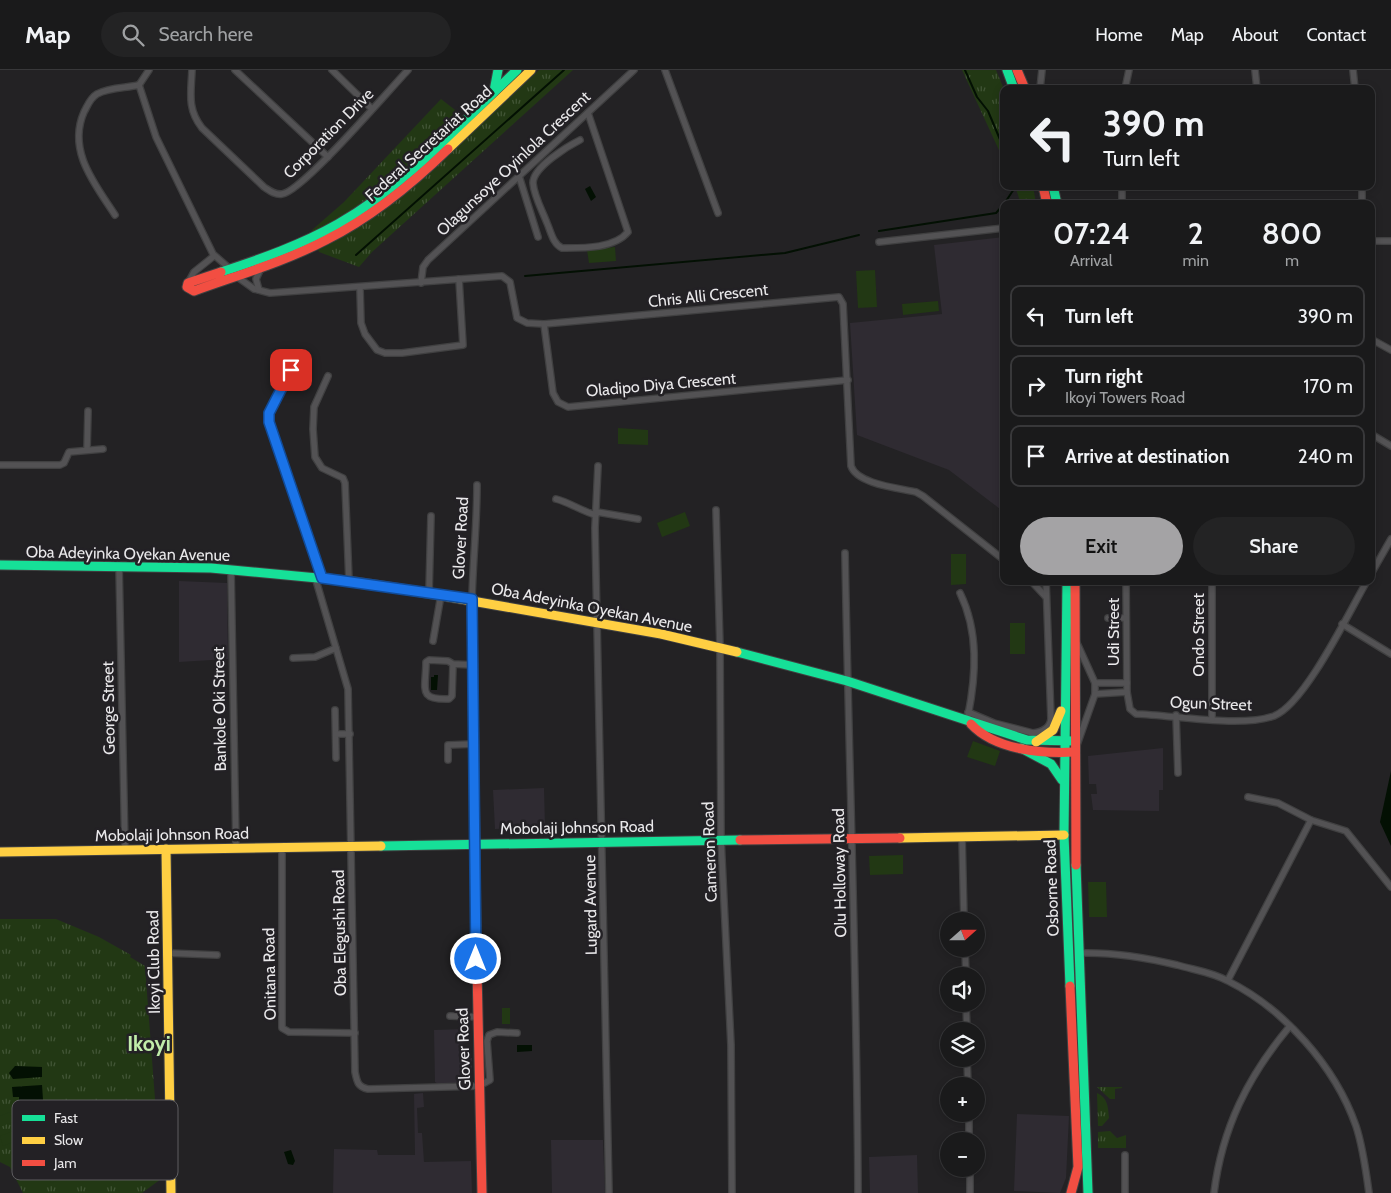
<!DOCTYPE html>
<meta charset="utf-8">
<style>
:root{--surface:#1a1a1b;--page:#232324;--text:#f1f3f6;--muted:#9fa1a3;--line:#38383a;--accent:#a4a3a5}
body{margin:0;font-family:Cabin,sans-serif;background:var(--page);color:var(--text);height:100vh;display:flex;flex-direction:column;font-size:19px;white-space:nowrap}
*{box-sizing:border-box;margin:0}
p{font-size:16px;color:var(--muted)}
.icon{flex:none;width:28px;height:28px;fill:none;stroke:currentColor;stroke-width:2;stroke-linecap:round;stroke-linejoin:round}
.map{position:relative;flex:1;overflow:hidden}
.panel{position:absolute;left:1000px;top:130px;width:375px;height:385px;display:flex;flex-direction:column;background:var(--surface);border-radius:10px;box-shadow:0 2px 8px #0003,0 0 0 1px var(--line)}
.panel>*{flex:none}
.hud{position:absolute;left:1000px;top:15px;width:375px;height:105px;border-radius:10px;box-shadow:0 2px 8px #0003,0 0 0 1px var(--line);background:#1a1a1b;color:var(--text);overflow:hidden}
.needle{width:32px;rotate:69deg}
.buttons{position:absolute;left:940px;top:842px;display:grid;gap:10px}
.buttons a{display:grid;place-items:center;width:45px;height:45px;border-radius:50%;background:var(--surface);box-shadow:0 2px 8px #0003,0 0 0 1px var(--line);font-size:25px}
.pin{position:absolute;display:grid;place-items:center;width:42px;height:42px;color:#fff;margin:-21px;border-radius:10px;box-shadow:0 2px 8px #0006}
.me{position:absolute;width:55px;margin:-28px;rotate:0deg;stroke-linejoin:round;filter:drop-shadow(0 0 4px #0008)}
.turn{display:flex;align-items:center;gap:18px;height:105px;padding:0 20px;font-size:22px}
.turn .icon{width:65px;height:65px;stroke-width:2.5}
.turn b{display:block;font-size:35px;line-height:42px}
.eta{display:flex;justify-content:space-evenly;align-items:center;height:85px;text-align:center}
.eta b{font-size:30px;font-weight:600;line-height:35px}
.cta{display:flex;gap:10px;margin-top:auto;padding:10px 20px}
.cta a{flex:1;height:58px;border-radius:30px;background:var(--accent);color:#111;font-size:20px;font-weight:600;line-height:58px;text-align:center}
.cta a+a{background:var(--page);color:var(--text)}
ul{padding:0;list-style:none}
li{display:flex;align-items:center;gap:15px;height:62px;margin:0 10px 8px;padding:0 10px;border:2px solid var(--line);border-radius:10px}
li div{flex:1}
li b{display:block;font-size:19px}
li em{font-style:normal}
header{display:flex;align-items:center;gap:30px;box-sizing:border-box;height:70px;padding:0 25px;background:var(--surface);border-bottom:1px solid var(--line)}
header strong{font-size:24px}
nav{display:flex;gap:28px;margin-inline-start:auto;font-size:18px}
.search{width:350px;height:45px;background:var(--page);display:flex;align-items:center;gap:12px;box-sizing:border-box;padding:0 18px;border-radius:28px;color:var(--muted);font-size:19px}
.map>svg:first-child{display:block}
.built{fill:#2f2b32}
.grass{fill:url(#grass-tufts)}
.pitch{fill:#223814}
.water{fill:#031003}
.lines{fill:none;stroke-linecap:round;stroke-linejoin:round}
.stream{stroke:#031003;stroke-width:2}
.street-casing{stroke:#404041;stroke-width:8}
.fast-casing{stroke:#404041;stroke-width:11}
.slow-casing{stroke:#404041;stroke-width:11}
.jam-casing{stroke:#404041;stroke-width:11}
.street{stroke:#535254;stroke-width:5.5}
.fast{stroke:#16e098;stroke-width:9}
.slow{stroke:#ffcf43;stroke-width:9}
.jam{stroke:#f24e42;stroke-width:9}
.route-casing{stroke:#114b97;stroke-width:12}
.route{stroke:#1a73e8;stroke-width:9}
.labels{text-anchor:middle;stroke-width:5;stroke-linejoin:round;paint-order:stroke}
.street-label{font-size:16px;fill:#e9e8ea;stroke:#232125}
.district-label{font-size:21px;font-weight:bold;fill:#c1edaa;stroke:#232125}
.key{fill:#232125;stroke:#5e5d60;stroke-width:1}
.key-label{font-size:14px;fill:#e9e8ea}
</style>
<header>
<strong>Map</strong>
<div class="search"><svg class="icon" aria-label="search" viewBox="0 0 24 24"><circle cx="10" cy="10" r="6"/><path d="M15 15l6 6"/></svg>Search here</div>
<nav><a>Home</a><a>Map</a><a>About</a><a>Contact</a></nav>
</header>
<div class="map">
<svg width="1391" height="1123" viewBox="0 0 1391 1123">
<defs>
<pattern id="grass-tufts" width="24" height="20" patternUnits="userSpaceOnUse" patternTransform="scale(1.25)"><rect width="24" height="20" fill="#223814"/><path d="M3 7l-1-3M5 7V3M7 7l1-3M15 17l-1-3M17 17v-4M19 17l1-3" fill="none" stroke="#425536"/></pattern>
</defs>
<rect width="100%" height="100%" fill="#232224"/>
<g class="built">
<polygon points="1004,167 1004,442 949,400 857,365 850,253 942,244 934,175"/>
<polygon points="179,511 227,513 228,589 179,592"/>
<polygon points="1163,678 1163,720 1159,720 1159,741 1093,740 1091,724 1097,724 1096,714 1089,714 1088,686"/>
<polygon points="544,718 545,757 495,759 493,720"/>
<polygon points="467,959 467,964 463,964 464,988 472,988 472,1012 470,1015 440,1015 435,1012 434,960"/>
<polygon points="423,1023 424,1037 417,1038 418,1063 422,1063 424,1092 471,1091 472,1123 333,1123 334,1079 377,1080 378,1085 415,1085 414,1024"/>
<polygon points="1017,1044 1069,1046 1066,1108 1060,1123 1014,1121"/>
<polygon points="551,1070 603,1070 605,1123 552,1123"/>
<polygon points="917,1085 918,1123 870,1123 869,1087"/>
</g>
<g class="grass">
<polygon points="539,0 573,0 372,182 359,197 319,182 312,160 344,132 441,29 477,57"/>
<polygon points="962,0 996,0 1004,19 1004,91"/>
<polygon points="1015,116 1033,116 1036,134 1021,134"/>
<polygon points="0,849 56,849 99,867 131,885 130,887 145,896 161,1109 142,1123 23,1123 10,1097 0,1092"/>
<polygon points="1097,1017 1122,1017 1122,1018 1115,1019 1115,1029 1110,1029"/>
<path d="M 1097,1023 C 1108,1028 1108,1037 1109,1048 L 1102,1056 L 1098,1056 Z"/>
<polygon points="1110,1061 1117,1068 1126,1065 1126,1078 1098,1078 1098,1062"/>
</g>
<g class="pitch">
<polygon points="615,177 616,191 589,193 587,180"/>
<polygon points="875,200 877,237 858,238 856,201"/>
<polygon points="938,231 939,241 903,245 902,234"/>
<polygon points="618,358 648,360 648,375 618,374"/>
<polygon points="685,442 690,456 662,467 657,453"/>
<polygon points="951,484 966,484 966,514 951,515"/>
<rect x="1010" y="553" width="15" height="31"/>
<polygon points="973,671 1000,681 995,696 967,687"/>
<polygon points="903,785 903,804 870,805 869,786"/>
<polygon points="1088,812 1106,812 1107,847 1089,847"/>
<rect x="502" y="938" width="8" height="16"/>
<polygon points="10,1042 13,1052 0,1057 0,1046"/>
<polygon points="19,1059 23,1068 3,1076 0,1066"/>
<polygon points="31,1074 35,1083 15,1091 11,1082"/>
<polygon points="67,1096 71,1105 51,1113 47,1104"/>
</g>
<g class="water">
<polygon points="590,116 596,127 591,131 585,119"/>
<polygon points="434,605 438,605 437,620 431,620 431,607 434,607"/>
<polygon points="1391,701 1391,776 1380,752"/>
<polygon points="517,975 532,975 532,981 517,982"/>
<polygon points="15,996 42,997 42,1007 13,1009 9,1003"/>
<polygon points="42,1015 43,1030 19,1031 19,1027 13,1027 12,1017"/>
<polygon points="291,1080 295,1091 293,1095 288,1094 284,1082"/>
</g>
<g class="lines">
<g class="stream">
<polyline points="965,0 977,27 988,41 1004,79"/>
<polyline points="1004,134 1016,116"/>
<polyline points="879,161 996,143 1004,134"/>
<polyline points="356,185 564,0"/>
<polyline points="525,206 785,183 859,165"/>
</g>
<defs>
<g id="street">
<path d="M 192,0 C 191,23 187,39 202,58 L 264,117 C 270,121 275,125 282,124 C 302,122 389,20 408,0"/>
<polyline points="235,0 328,87"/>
<polyline points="332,0 372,39"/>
<polyline points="665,0 718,143"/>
<polyline points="1255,0 1257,19"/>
<polyline points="1353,0 1355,19"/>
<polyline points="139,15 156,67 213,184 229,198"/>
<polyline points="139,15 149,0"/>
<polyline points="1040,19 1042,0"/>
<polyline points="1125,19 1129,0"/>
<path d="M 580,70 C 568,76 533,97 533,113 C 534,126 542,140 547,153 C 551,162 553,174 562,178 C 582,178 614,179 628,162 L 588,43"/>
<polyline points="519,106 538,167"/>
<polyline points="1122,116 1122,134"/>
<polyline points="1362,116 1362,134"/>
<path d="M 115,145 C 95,114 67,81 84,42 C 88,35 90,28 97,24 C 109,17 126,18 139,15"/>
<polyline points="1371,171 1391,171"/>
<polyline points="879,172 1004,158"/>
<path d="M 236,206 L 254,219 L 270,223 L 502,206 L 510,212 L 517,248 L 527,253 L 544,254 L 839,227 L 843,234 L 851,396 C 857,414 898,418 916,422 L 923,426 L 1004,490"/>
<polyline points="188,213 194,202 214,186"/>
<polyline points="421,213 423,197 428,190 634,0"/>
<polyline points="360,219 361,253 365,264 377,280 385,283 402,283 463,275 459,209"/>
<polyline points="259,220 256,209 261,198"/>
<polyline points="544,254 553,323 558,332 568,337 848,310"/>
<polyline points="1371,269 1391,280"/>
<polyline points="291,300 269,343 269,352 322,508"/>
<polyline points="328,306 314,337 313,359 315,387 322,398 343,408 345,413 349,511"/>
<polyline points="1371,364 1391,376"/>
<polyline points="87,380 88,341"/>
<polyline points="0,395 60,395 64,393 69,382 103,379"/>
<polyline points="598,396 595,458 609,1123"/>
<path d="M 556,429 C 571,433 581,441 596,445"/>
<polyline points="716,440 720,577 721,769 731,975 732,1123"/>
<polyline points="597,442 638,449"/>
<path d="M 845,483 C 849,696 857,910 858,1123"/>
<polyline points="119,495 125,779"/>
<polyline points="231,500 236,777"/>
<polyline points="1371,504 1391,469"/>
<path d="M 315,507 L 348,619 L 355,1002 C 357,1012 358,1017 368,1019 L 479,1016 L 490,1010 L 487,971 L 489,965 L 497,962 L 517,963"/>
<polyline points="1031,511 1046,527"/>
<path d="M 1126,511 L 1127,622 L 1130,639 L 1136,644 C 1173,645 1240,658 1274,646 C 1305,634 1349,542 1367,511"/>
<polyline points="1212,511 1212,649"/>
<polyline points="429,523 431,446"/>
<path d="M 960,523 C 979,562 976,605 968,646"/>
<path d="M 472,529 C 473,490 477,453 477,415"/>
<polyline points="1108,548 1126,548"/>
<polyline points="1342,554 1391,584"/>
<polyline points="433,571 441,525"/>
<polyline points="1076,571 1095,613 1095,624 1077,675"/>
<polyline points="293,588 315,587 336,578"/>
<path d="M 453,594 L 452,626 L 449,629 C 417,630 426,619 426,592 L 429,590 L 448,591 L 453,594 L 473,595"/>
<polyline points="1095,613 1127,613"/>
<polyline points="1095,624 1127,622"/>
<polyline points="335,640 336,688"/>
<path d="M 968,642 L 994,653 L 1033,663 C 1042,662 1050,658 1051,649 L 1046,511"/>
<polyline points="1176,645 1178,703"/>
<polyline points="336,664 350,664"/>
<polyline points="448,690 448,675 474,674"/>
<polyline points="1311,750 1346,761 1391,817"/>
<polyline points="962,766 964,851"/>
<polyline points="282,777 282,958 289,962 355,963"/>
<polyline points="965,879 966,906"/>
<polyline points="167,883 217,885"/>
<path d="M 1080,883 C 1114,882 1144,887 1177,895 C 1194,900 1212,902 1228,911 C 1284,939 1335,996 1356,1056 C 1363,1077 1366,1101 1369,1123"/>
<polyline points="1228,910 1311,750 1278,733 1248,727"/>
<polyline points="966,934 967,961"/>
<polyline points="450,946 477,947"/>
<polyline points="967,989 968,1016"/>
<polyline points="969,1044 969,1071"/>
<polyline points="1125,1085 1125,1123"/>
<polyline points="970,1099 970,1123"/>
<path d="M 1214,1123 C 1222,1058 1248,1006 1290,956"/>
</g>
<g id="fast">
<polyline points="1007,0 1014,19"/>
<polyline points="494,21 498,0"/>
<polyline points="1053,116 1057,134"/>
<path d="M 221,202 C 261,189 301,175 338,154 C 406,115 460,54 517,0"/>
<polyline points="0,495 211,498 349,511 415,521"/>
<polyline points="1067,511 1064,765 1070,916"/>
<polyline points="472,529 476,855"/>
<polyline points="737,582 847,611 1027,670 1075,671"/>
<polyline points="1021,678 1051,694 1062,710"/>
<polyline points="381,776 740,770"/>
<polyline points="1076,795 1088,1123"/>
</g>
<g id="slow">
<polyline points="448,79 531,0"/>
<polyline points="415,521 661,564 737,582"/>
<polyline points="1036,672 1053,660 1061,641"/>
<polyline points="900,768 1064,765"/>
<polyline points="166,779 171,1123"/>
<polyline points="0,782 381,776"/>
</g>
<g id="jam">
<polyline points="1017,0 1025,19"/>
<polyline points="1043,116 1047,134"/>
<path d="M 221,202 L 188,213 L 187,217 L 194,221 C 238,205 284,192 326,170 C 372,147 412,114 448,79"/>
<polyline points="1075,511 1076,795"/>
<path d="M 971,654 C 995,680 1042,684 1075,682"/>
<polyline points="740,770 900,768"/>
<polyline points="476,855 482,1123"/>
<polyline points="1070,916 1078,1097 1071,1123"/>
</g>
</defs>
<use href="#street" class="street-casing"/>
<use href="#fast" class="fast-casing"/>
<use href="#slow" class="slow-casing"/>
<use href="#jam" class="jam-casing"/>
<use href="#street" class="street"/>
<use href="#fast" class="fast"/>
<use href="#slow" class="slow"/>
<use href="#jam" class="jam"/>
</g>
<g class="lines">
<defs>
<polyline id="route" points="291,300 269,343 269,352 322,508 472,529 476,889"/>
</defs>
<use href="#route" class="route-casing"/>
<use href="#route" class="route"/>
</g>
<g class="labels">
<g class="street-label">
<text transform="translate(328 63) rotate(-45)" y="6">Corporation Drive</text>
<text transform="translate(428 73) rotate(-42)" y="6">Federal Secretariat Road</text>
<text transform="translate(513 93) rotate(-43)" y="6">Olagunsoye Oyinlola Crescent</text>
<text transform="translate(708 225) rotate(-6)" y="6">Chris Alli Crescent</text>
<text transform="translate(661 314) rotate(-5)" y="6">Oladipo Diya Crescent</text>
<text transform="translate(460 468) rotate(-87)" y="6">Glover Road</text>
<text transform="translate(128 483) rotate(1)" y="6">Oba Adeyinka Oyekan Avenue</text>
<text transform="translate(592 537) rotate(11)" y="6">Oba Adeyinka Oyekan Avenue</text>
<text transform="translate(1113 562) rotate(-90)" y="6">Udi Street</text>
<text transform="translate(1198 565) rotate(-90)" y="6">Ondo Street</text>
<text transform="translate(1211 633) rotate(2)" y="6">Ogun Street</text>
<text transform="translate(108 638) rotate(-91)" y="6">George Street</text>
<text transform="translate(219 639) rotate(-91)" y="6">Bankole Oki Street</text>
<text transform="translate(577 757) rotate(-1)" y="6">Mobolaji Johnson Road</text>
<text transform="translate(172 764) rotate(-1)" y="6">Mobolaji Johnson Road</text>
<text transform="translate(709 782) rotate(-92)" y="6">Cameron Road</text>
<text transform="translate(839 803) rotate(-91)" y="6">Olu Holloway Road</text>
<text transform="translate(1051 818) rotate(-92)" y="6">Osborne Road</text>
<text transform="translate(590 835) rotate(-91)" y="6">Lugard Avenue</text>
<text transform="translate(339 863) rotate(-91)" y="6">Oba Elegushi Road</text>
<text transform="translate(153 892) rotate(-91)" y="6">Ikoyi Club Road</text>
<text transform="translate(269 904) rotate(-91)" y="6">Onitana Road</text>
<text transform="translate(463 979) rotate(-92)" y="6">Glover Road</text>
</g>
<g class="district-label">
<text x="149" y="981">Ikoyi</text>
</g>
</g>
<rect x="12" y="1030" width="166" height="80" rx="8" class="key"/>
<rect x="22" y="1045" width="23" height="6" fill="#16e098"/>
<rect x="22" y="1067" width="23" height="7" fill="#ffcf43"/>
<rect x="22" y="1090" width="23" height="6" fill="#f24e42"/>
<g class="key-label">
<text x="54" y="1053">Fast</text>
<text x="54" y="1075">Slow</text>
<text x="54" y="1098">Jam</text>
</g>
</svg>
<div class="buttons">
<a><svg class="needle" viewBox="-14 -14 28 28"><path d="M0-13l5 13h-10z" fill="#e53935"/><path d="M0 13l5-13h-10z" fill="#9fa1a3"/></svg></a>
<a><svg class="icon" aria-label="sound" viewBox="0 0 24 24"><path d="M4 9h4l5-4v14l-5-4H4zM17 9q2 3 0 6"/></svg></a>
<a><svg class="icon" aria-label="layers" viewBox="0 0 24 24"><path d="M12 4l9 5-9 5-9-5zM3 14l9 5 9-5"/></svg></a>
<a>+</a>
<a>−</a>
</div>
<div class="pin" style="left:291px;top:300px;background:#d93025"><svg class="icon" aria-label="arrive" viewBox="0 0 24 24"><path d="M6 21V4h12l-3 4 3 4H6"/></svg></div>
<svg class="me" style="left:476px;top:889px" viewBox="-20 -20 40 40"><circle r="17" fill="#1a73e8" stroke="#fff" stroke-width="3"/><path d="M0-11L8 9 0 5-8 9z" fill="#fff"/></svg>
<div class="hud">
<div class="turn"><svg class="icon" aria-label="left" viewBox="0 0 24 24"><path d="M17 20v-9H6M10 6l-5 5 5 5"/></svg><div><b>390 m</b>Turn left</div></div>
</div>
<section class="panel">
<div class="eta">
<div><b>07:24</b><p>Arrival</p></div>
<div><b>2</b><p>min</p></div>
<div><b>800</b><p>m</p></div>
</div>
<ul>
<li><svg class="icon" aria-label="left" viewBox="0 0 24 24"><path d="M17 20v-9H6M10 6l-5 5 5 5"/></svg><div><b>Turn left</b></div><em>390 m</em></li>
<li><svg class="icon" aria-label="right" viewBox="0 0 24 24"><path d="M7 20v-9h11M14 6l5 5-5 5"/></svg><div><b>Turn right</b><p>Ikoyi Towers Road</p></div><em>170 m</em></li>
<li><svg class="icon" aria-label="arrive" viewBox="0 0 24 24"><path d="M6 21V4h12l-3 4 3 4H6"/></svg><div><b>Arrive at destination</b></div><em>240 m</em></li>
</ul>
<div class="cta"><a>Exit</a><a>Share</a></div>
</section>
</div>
